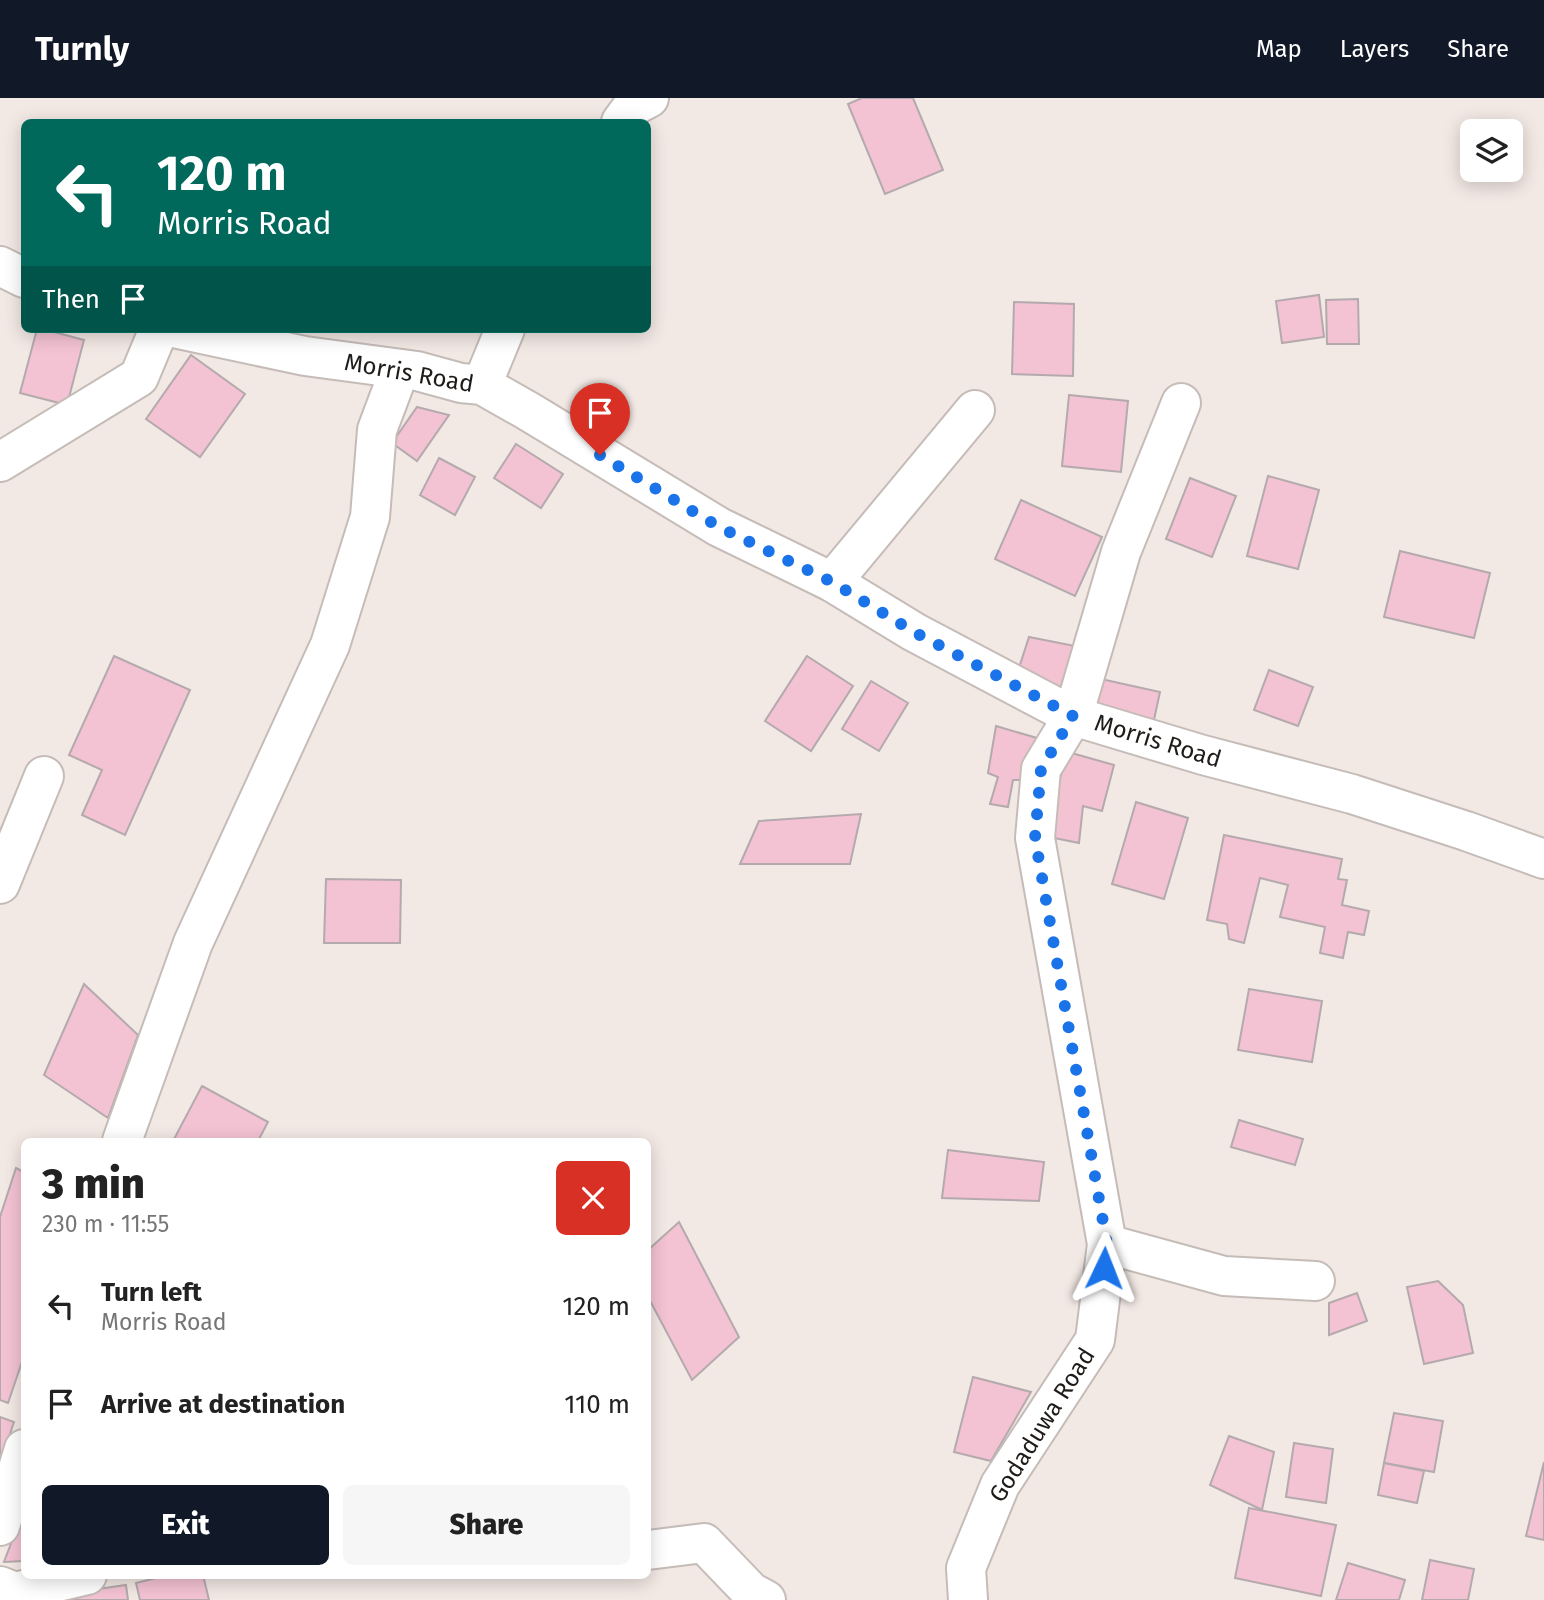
<!DOCTYPE html>
<meta charset="utf-8">
<style>
:root{--surface:#fff;--page:#f6f6f6;--text:#222;--muted:#767676;--accent:#111827}
body{margin:0;font-family:"Fira Sans",sans-serif;background:var(--page);color:var(--text);height:100vh;display:flex;flex-direction:column;font-size:26px;white-space:nowrap}
*{box-sizing:border-box;margin:0}
p{font-size:23px;color:var(--muted)}
.icon{flex:none;width:38px;height:38px;fill:none;stroke:currentColor;stroke-width:2;stroke-linecap:round;stroke-linejoin:round}
.map{position:relative;flex:1;overflow:hidden}
.panel{position:absolute;left:21px;top:1040px;width:630px;height:441px;display:flex;flex-direction:column;background:var(--surface);border-radius:10px;box-shadow:0 4px 18px #0003}
.panel>*{flex:none}
.guide{position:absolute;left:21px;top:21px;width:630px;height:214px;border-radius:10px;box-shadow:0 4px 18px #0003;background:#00695c;color:#fff;overflow:hidden}
.buttons{position:absolute;left:1460px;top:21px;display:grid;gap:14px}
.buttons a{display:grid;place-items:center;width:63px;height:63px;border-radius:10px;background:var(--surface);box-shadow:0 4px 18px #0003;font-size:35px}
.pin{position:absolute;display:grid;place-items:center;width:60px;height:60px;color:#fff;margin:-72px -30px;border-radius:50% 50% 50% 0;rotate:-45deg;box-shadow:0 0 7px #0007}
.pin .icon{rotate:45deg}
.me{position:absolute;width:77px;margin:-38px;rotate:2deg;stroke-linejoin:round;filter:drop-shadow(0 0 5px #0008)}
.turn{display:flex;align-items:center;gap:24px;height:147px;padding:0 21px;font-size:32px}
.turn .icon{width:91px;height:91px;stroke-width:2.5}
.turn b{display:block;font-size:49px;line-height:60px}
.then{display:flex;align-items:center;height:66px;padding:0 21px;background:#0003;gap:14px;font-size:26px}
.round{display:grid;place-items:center;flex:none;width:74px;height:74px;border-radius:10px;background:var(--page)}
.headline{display:flex;align-items:center;justify-content:space-between;height:119px;padding:0 21px}
h1{font-size:42px;font-weight:800;line-height:52px}
.action{display:flex;gap:14px;margin-top:auto;padding:14px 21px}
.action a{flex:1;height:80px;border-radius:10px;background:var(--accent);color:#fff;font-size:28px;font-weight:800;line-height:80px;text-align:center}
.action a+a{background:var(--page);color:var(--text)}
ul{padding:0;list-style:none}
li{display:flex;align-items:center;gap:21px;height:98px;padding:0 21px}
li div{flex:1}
li b{display:block;font-size:26px}
li em{font-style:normal}
header{display:flex;align-items:center;gap:42px;box-sizing:border-box;height:98px;padding:0 35px;background:var(--accent);color:#fff}
header strong{font-size:33px}
nav{display:flex;gap:38px;margin-inline-start:auto;font-size:24px}
.map>svg:first-child{display:block}
.building{fill:#f3c2d3;stroke:#b4aaad;stroke-width:2}
.lines{fill:none;stroke-linecap:round;stroke-linejoin:round}
.minor-casing{stroke:#c5bcb8;stroke-width:42}
.major-casing{stroke:#c5bcb8;stroke-width:42}
.minor{stroke:#fff;stroke-width:38}
.major{stroke:#fff;stroke-width:38}
.route{stroke:#1a73e8;stroke-width:12;stroke-dasharray:0 21.6}
.labels{text-anchor:middle;stroke-width:7;stroke-linejoin:round;paint-order:stroke}
.street-label{font-size:24px;fill:#1e1b19;stroke:#fff}
</style>
<header>
<strong>Turnly</strong>
<nav><a>Map</a><a>Layers</a><a>Share</a></nav>
</header>
<div class="map">
<svg width="1544" height="1502" viewBox="0 0 1544 1502">
<rect width="100%" height="100%" fill="#f2e8e4"/>
<g class="building">
<polygon points="862,0 913,0 943,72 885,96 848,6"/>
<polygon points="1319,197 1324,239 1282,245 1276,203"/>
<polygon points="1358,201 1359,246 1327,246 1326,202"/>
<polygon points="1014,204 1074,206 1073,278 1012,276"/>
<polygon points="37,231 43,231 84,242 67,307 20,295"/>
<polygon points="191,257 245,296 200,359 146,321"/>
<polygon points="1069,297 1128,303 1121,374 1062,368"/>
<polygon points="417,309 449,317 417,363 392,345"/>
<polygon points="516,346 563,376 541,410 494,380"/>
<polygon points="439,360 475,379 455,417 420,397"/>
<polygon points="1268,378 1319,392 1298,471 1247,458"/>
<polygon points="1190,380 1236,398 1212,459 1166,441"/>
<polygon points="1021,402 1102,439 1075,498 995,461"/>
<polygon points="1400,453 1490,475 1474,540 1384,519"/>
<polygon points="1029,539 1075,548 1066,600 1018,573"/>
<polygon points="114,558 190,592 125,737 82,717 102,672 69,657"/>
<polygon points="807,558 853,588 811,653 765,623"/>
<polygon points="1269,572 1313,589 1298,628 1254,612"/>
<polygon points="1101,581 1160,594 1152,631 1092,611"/>
<polygon points="871,583 908,605 879,653 842,631"/>
<polygon points="996,628 1037,640 1023,682 1013,682 1008,709 990,706 998,679 988,675"/>
<polygon points="1068,654 1114,667 1102,713 1083,708 1079,745 1049,739 1053,704"/>
<polygon points="1136,704 1188,720 1164,801 1112,786"/>
<polygon points="861,716 850,766 740,766 759,723"/>
<polygon points="1224,737 1342,761 1338,781 1347,782 1342,807 1369,813 1364,837 1348,834 1343,860 1320,855 1325,829 1280,819 1288,787 1260,780 1244,845 1229,841 1227,826 1207,822"/>
<polygon points="326,781 401,782 400,845 324,845"/>
<polygon points="84,886 138,937 108,1020 44,977"/>
<polygon points="1249,891 1322,903 1312,964 1238,952"/>
<polygon points="202,988 268,1024 258,1043 173,1043"/>
<polygon points="1239,1022 1303,1041 1295,1067 1231,1049"/>
<polygon points="948,1052 1044,1064 1039,1103 942,1100"/>
<polygon points="16,1070 24,1074 24,1258 8,1305 0,1302 0,1119"/>
<polygon points="679,1124 739,1239 692,1282 648,1199 648,1152"/>
<polygon points="1438,1183 1463,1207 1473,1255 1424,1266 1407,1189"/>
<polygon points="1357,1195 1367,1223 1329,1237 1329,1205"/>
<polygon points="973,1279 1031,1294 991,1363 954,1354"/>
<polygon points="1394,1315 1443,1323 1434,1374 1384,1365"/>
<polygon points="0,1319 14,1324 0,1365"/>
<polygon points="1229,1338 1274,1354 1262,1412 1210,1387"/>
<polygon points="1294,1345 1333,1351 1326,1405 1286,1399"/>
<polygon points="1544,1364 1544,1442 1526,1438"/>
<polygon points="1384,1365 1424,1373 1417,1405 1378,1397"/>
<polygon points="1249,1410 1336,1427 1321,1498 1235,1480"/>
<polygon points="24,1411 24,1463 4,1464"/>
<polygon points="1430,1462 1474,1471 1468,1502 1422,1502"/>
<polygon points="1348,1465 1405,1482 1399,1502 1336,1502"/>
<polygon points="168,1477 203,1477 209,1502 140,1502 136,1485"/>
<polygon points="126,1487 128,1502 50,1502 49,1498"/>
</g>
<g class="lines">
<defs>
<g id="minor">
<polyline points="621,24 632,9 649,0"/>
<polyline points="482,287 505,231"/>
<polyline points="0,364 139,279 159,231"/>
<polyline points="832,484 975,312"/>
<polyline points="0,786 44,678"/>
<polyline points="122,1043 193,845 330,547 370,419 377,332 400,271"/>
<polyline points="1107,1146 1224,1178 1315,1183"/>
<polyline points="0,1428 24,1351"/>
<polyline points="648,1452 704,1445 751,1494 766,1502"/>
<polyline points="0,1488 15,1494 87,1477"/>
<polyline points="968,1502 966,1470 1000,1387 1095,1242 1107,1146 1035,740 1041,671 1073,618 1121,454 1181,305"/>
</g>
<g id="major">
<polyline points="0,168 24,180"/>
<polyline points="178,231 305,258 417,273 461,285 482,287 528,313 719,429 832,484 914,534 1073,618 1203,657 1352,696 1466,733 1544,761"/>
</g>
</defs>
<use href="#minor" class="minor-casing"/>
<use href="#major" class="major-casing"/>
<use href="#minor" class="minor"/>
<use href="#major" class="major"/>
</g>
<g class="lines">
<polyline class="route" points="600,357 719,429 832,484 914,534 1073,618 1041,671 1035,740 1107,1146 1104,1170"/>
</g>
<g class="labels">
<g class="street-label">
<text transform="translate(409 275) rotate(10)" y="8">Morris Road</text>
<text transform="translate(1158 643) rotate(17)" y="8">Morris Road</text>
<text transform="translate(1042 1327) rotate(-58)" y="8">Godaduwa Road</text>
</g>
</g>
</svg>
<div class="buttons">
<a><svg class="icon" aria-label="layers" viewBox="0 0 24 24"><path d="M12 4l9 5-9 5-9-5zM3 14l9 5 9-5"/></svg></a>
</div>
<div class="pin" style="left:600px;top:357px;background:#d93025"><svg class="icon" aria-label="arrive" viewBox="0 0 24 24"><path d="M6 21V4h12l-3 4 3 4H6"/></svg></div>
<svg class="me" style="left:1104px;top:1170px" viewBox="-20 -20 40 40"><path d="M0-17L14 15 0 8-14 15z" fill="#1a73e8" stroke="#fff" stroke-width="4"/></svg>
<div class="guide">
<div class="turn"><svg class="icon" aria-label="left" viewBox="0 0 24 24"><path d="M17 20v-9H6M10 6l-5 5 5 5"/></svg><div><b>120 m</b>Morris Road</div></div>
<div class="then">Then<svg class="icon" aria-label="arrive" viewBox="0 0 24 24"><path d="M6 21V4h12l-3 4 3 4H6"/></svg></div>
</div>
<section class="panel">
<div class="headline"><div><h1>3 min</h1><p>230 m · 11:55</p></div><a class="round" style="background:#d93025;color:#fff"><svg class="icon" aria-label="close" viewBox="0 0 24 24"><path d="M6 6l12 12M18 6L6 18"/></svg></a></div>
<ul>
<li><svg class="icon" aria-label="left" viewBox="0 0 24 24"><path d="M17 20v-9H6M10 6l-5 5 5 5"/></svg><div><b>Turn left</b><p>Morris Road</p></div><em>120 m</em></li>
<li><svg class="icon" aria-label="arrive" viewBox="0 0 24 24"><path d="M6 21V4h12l-3 4 3 4H6"/></svg><div><b>Arrive at destination</b></div><em>110 m</em></li>
</ul>
<div class="action"><a>Exit</a><a>Share</a></div>
</section>
</div>
